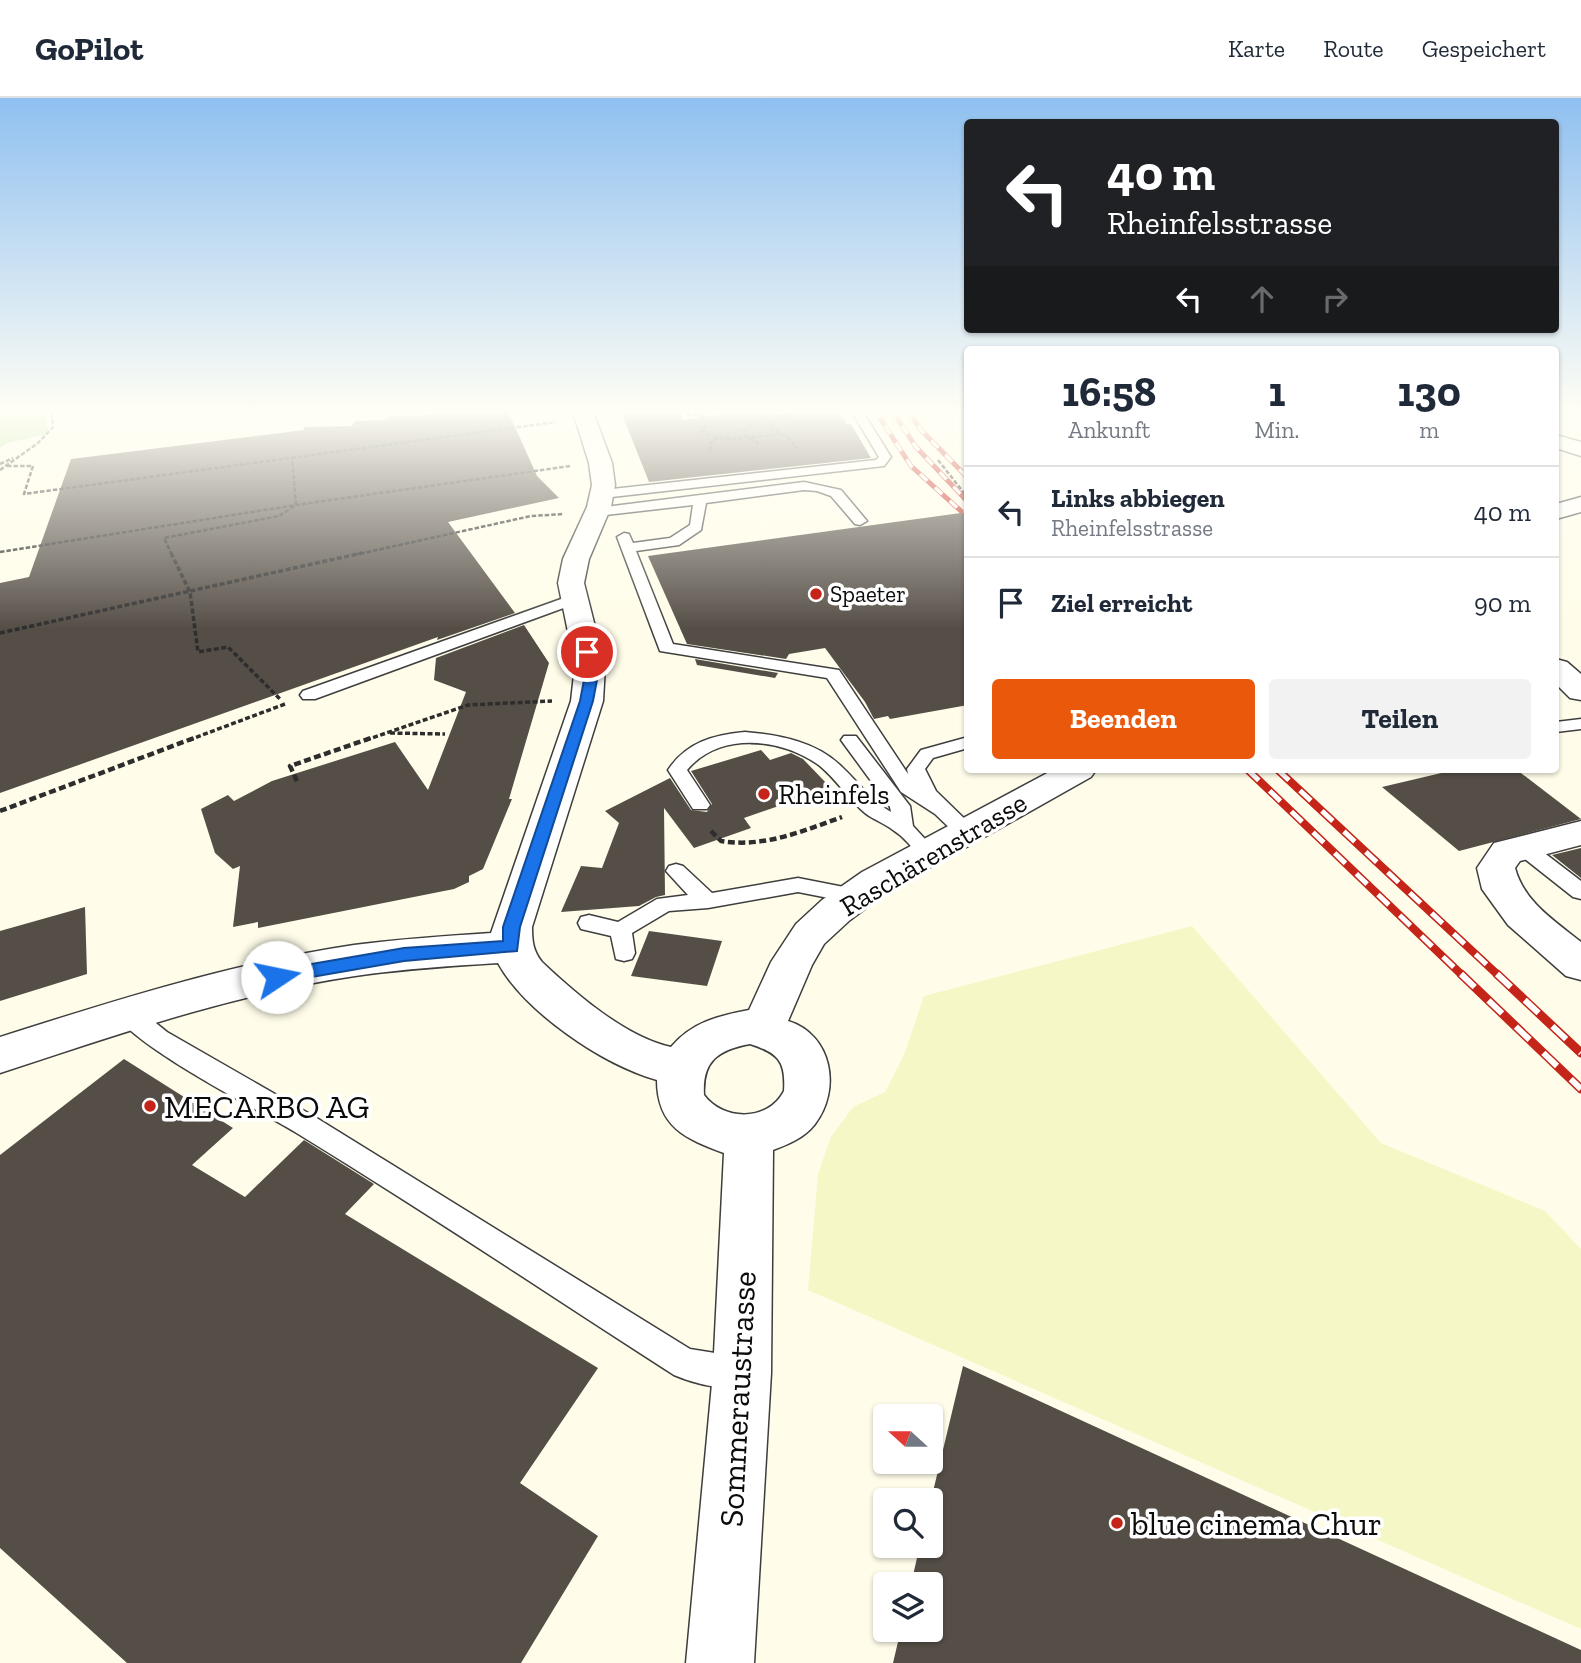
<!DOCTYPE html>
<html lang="de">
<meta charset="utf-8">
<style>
:root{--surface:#fff;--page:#f2f2f3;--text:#1f2937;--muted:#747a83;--line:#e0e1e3;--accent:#ea580c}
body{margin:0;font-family:"Zilla Slab",serif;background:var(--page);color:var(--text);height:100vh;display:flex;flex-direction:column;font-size:26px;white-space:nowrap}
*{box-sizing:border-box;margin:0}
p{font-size:23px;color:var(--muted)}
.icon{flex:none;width:38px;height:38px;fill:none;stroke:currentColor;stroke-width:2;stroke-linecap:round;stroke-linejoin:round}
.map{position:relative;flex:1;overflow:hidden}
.side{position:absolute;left:964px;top:248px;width:595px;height:427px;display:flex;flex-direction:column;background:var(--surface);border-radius:7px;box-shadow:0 2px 5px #0004}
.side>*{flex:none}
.hud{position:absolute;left:964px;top:21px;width:595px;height:214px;border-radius:7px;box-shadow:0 2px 5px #0004;background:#202124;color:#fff;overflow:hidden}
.needle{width:46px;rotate:291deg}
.controls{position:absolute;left:873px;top:1306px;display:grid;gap:14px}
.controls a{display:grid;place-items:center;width:70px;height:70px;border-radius:7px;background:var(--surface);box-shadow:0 2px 5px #0004;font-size:35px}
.pin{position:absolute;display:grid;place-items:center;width:60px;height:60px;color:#fff;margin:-30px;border:4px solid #fff;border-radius:50%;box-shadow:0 2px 7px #0007}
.me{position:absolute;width:77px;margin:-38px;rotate:79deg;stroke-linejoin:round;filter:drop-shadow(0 0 5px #0008)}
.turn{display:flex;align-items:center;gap:24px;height:147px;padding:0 28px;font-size:32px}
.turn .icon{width:91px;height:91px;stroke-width:2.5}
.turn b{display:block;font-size:49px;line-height:60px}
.lanes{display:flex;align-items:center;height:66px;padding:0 28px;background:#0003;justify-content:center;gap:35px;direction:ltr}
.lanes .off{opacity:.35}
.eta{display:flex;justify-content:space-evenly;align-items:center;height:119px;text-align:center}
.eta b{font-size:42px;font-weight:700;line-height:49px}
.button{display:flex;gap:14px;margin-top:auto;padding:14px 28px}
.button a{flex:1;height:80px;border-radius:7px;background:var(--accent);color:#fff;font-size:28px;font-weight:700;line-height:80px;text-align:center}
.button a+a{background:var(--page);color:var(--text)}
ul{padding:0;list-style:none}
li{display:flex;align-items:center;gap:21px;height:91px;padding:0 28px;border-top:2px solid var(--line)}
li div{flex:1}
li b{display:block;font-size:26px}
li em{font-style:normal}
header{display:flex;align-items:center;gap:42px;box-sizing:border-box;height:98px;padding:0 35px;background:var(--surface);border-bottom:2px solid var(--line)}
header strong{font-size:33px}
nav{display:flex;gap:38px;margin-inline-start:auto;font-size:24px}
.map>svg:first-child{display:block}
.farmland{fill:#f6f7c7}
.forest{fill:#a9de8e}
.building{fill:#554e47}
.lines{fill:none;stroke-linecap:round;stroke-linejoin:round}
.service-casing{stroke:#3e3e3e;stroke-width:3}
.minor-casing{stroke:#3e3e3e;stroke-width:3}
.path-far2{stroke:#2d2d2d;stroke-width:2.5;stroke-dasharray:4.5 2;stroke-linecap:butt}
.path-far1{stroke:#2d2d2d;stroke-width:3.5;stroke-dasharray:5 2.5;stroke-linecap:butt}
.path{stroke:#2d2d2d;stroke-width:4.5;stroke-dasharray:7 3.5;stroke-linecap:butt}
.service{fill:#fff;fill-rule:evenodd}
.minor{fill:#fff;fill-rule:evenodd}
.rail-far2-casing{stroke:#c52419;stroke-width:5}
.rail-far1-casing{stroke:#c52419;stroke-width:8}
.rail-casing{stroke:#c52419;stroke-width:9}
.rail-far2{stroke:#fff;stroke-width:3.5;stroke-dasharray:10;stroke-linecap:butt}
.rail-far1{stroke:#fff;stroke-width:5;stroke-dasharray:15;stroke-linecap:butt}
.rail{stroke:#fff;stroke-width:6;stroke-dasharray:19;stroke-linecap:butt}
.route{fill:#1a73e8;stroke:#114b97;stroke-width:2}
.poi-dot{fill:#c52419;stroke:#fff;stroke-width:2.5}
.labels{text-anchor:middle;stroke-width:7;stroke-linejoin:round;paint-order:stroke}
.far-poi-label{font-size:23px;fill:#0b0b0b;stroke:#fff;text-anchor:start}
.poi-label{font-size:28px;fill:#0b0b0b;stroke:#fff;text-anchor:start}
.street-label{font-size:28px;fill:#0b0b0b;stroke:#fff}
.near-poi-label{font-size:33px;fill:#0b0b0b;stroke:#fff;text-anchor:start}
.near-street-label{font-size:33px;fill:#0b0b0b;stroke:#fff}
</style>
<header>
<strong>GoPilot</strong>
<nav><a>Karte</a><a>Route</a><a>Gespeichert</a></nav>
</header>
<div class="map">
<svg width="1581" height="1565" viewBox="0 0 1581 1565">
<rect width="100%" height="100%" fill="#fffde9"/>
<polygon class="farmland" points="1192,828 1381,1045 1545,1113 1581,1151 1581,1531 808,1192 818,1076 831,1039 853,1009 885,994 904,957 924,898"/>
<polygon class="forest" points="0,311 42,311 45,313 49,336 7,345 0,350"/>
<g class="building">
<polygon points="507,311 537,378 559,400 448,424 515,515 437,542 438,539 0,695 0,485 29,479 71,361 304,332 304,329 352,328 355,323 386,322 389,318 433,317 435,312"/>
<polygon points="620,311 682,311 682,322 745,313 783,317 785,311 837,311 847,326 851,326 871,360 649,384"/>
<polygon points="968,414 968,607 890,621 888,618 874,621 865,604 825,550 789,556 786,561 687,546 648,458"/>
<polygon points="524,527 549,565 509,701 512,701 483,771 469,778 469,784 454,791 258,830 258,824 233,829 240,768 233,771 215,755 201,711 228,697 234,703 272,683 395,644 428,692 466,594 434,582 436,560"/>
<polygon points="695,561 778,575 775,580 697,567"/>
<polygon points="761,652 770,662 791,655 803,661 831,690 744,720 751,730 694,750 664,710 665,797 656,799 639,808 561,814 581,768 602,770 619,725 605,713 670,680 691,712 707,714 712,706 691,673"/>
<polygon points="1454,672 1517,672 1581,721 1459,753 1382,689"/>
<polygon points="1581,750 1581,780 1552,757"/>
<polygon points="85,809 87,876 0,903 0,833"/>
<polygon points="649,833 722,843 707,888 631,878"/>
<polygon points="124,961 233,1030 192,1067 245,1099 304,1042 374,1086 345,1116 598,1270 520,1385 598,1438 521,1565 127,1565 0,1450 0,1057"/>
<polygon points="963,1268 1581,1552 1581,1565 893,1565 901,1531 931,1531 931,1486 911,1486 920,1447 931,1447 931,1402"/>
</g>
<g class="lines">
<defs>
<g id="service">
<polygon points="850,311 861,311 891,359 884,368 603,400 597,396 603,392 876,362 879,359"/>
<polygon points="804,384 841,392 867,423 860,427 855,426 831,398 817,393 804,392 706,405 701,432 679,447 636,453 673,546 839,572 908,676 907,671 921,652 968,639 968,650 933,660 925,671 936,693 973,729 976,734 973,739 959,739 935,716 901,694 827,580 660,553 617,439 624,435 629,436 633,445 670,440 690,427 693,407 597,418 590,414 597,410"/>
<polygon points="575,496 580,498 583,501 580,504 315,601 303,601 300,597 303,593"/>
<polygon points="1581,621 1581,631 1556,634 1556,624"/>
<path d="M 745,634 C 780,637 817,644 842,669 C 859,685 871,703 891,714 L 890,709 L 841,642 L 844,638 L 856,638 L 910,708 L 913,728 L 937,754 L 934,759 L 920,759 C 912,749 904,739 893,732 C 884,725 874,722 865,715 C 848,701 837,682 820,668 C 781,639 719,634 687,672 L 710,707 L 707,711 L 693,711 L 668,672 C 687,644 713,637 745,634 Z"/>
<polygon points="1523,742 1530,744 1581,783 1581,801 1573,799 1516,754 1513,749 1516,744"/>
<polygon points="676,766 683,768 712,795 798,780 854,791 862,793 865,798 862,803 854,805 798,794 708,810 669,813 632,835 635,855 632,861 624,863 616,861 611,838 581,831 578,825 581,819 589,817 618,824 657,801 688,797 666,773 669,768"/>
<path d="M 127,906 L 135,908 L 167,934 L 315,1019 L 690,1251 L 740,1259 L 751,1264 L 756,1275 L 751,1286 C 730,1295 695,1286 674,1277 C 548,1196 423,1112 295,1034 C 257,1011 133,948 115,915 L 119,908 Z"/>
</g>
<g id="minor">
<path d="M 572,311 L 592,311 L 612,365 L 615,387 L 611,409 L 589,461 L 584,485 L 605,568 L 603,603 L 532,829 C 532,843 533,853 542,864 C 575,895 625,939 671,949 C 692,924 718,918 749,912 L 771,864 L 796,826 L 822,802 L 862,774 L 1053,672 L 1096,672 L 1091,679 L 890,792 L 850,822 L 824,846 L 812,867 L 788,923 C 833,937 841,992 815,1026 C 804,1040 789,1046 773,1052 L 771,1275 L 754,1565 L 686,1565 L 713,1275 L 724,1055 C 686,1041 657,1029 657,982 C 603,967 525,914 498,865 C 450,868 402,871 355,878 C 233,896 116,937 0,975 L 0,939 C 116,902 233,865 354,847 C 400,841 445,838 491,835 L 571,603 L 575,568 L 558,485 L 563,461 L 587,409 L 592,387 L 589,365 ZM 750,946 C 778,955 786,963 784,993 C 768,1024 723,1023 704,997 C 702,963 718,952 750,946 Z"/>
<polygon points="1556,337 1581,344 1581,358 1556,350"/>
<polygon points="1581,399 1581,414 1556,421 1556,406"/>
<polygon points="1556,561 1567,564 1581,576 1581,602 1570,600 1556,586"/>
<path d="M 1581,723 L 1581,747 L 1520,763 L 1515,770 C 1524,804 1555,823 1581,844 L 1581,882 L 1566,878 L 1508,827 L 1482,791 L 1477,770 L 1494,745 Z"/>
</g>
</defs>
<use href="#service" class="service-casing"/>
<use href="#minor" class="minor-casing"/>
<g class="path-far2">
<path d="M 703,311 L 701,317 L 708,324 L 702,333 C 721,347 756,338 779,336"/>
<polyline points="766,311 778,319 771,327 772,330 790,341 796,350"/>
<polyline points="687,317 701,317"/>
<polyline points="778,319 788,317"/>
<polyline points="759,346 745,337 744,332 771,316"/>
<polyline points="710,353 710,346 717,340"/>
<polyline points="938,362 968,400"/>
<polyline points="0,366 13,360"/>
<polyline points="7,368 33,368 24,396 556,324"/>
<polyline points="0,372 38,345 53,329 51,311"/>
<polyline points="0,454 296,407 570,368"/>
<polyline points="172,457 164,440 279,418 296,407 292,360"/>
<polyline points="354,457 531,418 564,416"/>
</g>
<g class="path-far1">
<polyline points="171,455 190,494 198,554 228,549 280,601"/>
<polyline points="0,535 362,455"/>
<polyline points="390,635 445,636"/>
<polyline points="189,642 285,606"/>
<polyline points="366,642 468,607 552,603"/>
</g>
<g class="path">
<polyline points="297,683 290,668 371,640"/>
<polyline points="0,713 194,640"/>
<path d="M 711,733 L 721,743 C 764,750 803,733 842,719"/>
</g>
<use href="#service" class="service"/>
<use href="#minor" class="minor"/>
<defs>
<g id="rail-far2">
<polyline points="874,311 911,368 961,413"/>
<polyline points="891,311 916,349 968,404"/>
<polyline points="907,311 921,332 968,380"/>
</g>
<g id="rail-far1">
<polyline points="1248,672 1463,878"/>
<polyline points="1278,672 1499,878"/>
</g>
<g id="rail">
<polyline points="1461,876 1581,991"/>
<polyline points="1497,876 1581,955"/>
</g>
</defs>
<use href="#rail-far2" class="rail-far2-casing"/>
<use href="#rail-far1" class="rail-far1-casing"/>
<use href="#rail" class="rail-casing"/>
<use href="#rail-far2" class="rail-far2"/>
<use href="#rail-far1" class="rail-far1"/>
<use href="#rail" class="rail"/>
</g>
<linearGradient id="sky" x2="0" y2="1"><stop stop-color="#8fc0f0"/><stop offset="0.59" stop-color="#fffef5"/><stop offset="1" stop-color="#fffef5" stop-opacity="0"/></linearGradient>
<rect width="1581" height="531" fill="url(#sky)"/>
<polygon class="route" points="587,550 593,554 597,582 593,603 520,829 517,853 404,863 277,885 271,883 268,879 271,874 277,872 404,850 503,843 503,829 580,603 584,582 580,554"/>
<g class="poi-dot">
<circle cx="816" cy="496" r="7"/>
<circle cx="764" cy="696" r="7"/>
<circle cx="150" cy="1008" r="7"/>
<circle cx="1117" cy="1425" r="7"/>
</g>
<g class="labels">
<g class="far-poi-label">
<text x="830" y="504">Spaeter</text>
</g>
<g class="poi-label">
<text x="778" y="706">Rheinfels</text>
</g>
<g class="street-label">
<text transform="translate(933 756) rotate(-31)" y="10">Raschärenstrasse</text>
</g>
<g class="near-poi-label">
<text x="164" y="1020">MECARBO AG</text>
<text x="1131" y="1437">blue cinema Chur</text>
</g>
<g class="near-street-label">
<text transform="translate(737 1301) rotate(-87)" y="12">Sommeraustrasse</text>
</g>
</g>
</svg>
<div class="controls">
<a><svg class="needle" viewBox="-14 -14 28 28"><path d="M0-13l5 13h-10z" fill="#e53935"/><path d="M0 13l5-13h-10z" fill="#747a83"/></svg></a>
<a><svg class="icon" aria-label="search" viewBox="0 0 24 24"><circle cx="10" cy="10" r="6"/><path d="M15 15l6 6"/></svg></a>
<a><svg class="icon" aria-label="layers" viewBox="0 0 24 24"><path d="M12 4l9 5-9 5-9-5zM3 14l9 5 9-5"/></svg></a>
</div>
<div class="pin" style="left:587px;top:554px;background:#d93025"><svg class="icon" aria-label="arrive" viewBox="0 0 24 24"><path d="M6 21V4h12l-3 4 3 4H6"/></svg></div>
<svg class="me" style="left:277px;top:879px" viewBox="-20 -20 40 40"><circle r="19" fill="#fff"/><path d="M0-13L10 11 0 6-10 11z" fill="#1a73e8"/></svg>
<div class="hud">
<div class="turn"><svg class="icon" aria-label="left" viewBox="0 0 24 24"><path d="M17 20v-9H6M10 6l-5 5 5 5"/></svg><div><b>40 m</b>Rheinfelsstrasse</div></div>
<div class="lanes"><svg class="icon" aria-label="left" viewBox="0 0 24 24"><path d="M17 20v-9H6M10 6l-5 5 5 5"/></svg><svg class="icon off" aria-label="ahead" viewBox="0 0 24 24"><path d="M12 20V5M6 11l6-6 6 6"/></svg><svg class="icon off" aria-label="right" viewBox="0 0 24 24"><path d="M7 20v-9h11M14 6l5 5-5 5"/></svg></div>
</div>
<section class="side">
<div class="eta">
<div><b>16:58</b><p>Ankunft</p></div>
<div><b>1</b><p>Min.</p></div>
<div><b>130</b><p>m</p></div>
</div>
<ul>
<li><svg class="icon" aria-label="left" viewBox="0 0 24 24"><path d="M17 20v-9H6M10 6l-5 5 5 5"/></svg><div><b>Links abbiegen</b><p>Rheinfelsstrasse</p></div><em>40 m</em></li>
<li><svg class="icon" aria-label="arrive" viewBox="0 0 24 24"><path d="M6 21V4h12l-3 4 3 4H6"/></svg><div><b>Ziel erreicht</b></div><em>90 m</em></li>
</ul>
<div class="button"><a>Beenden</a><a>Teilen</a></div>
</section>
</div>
